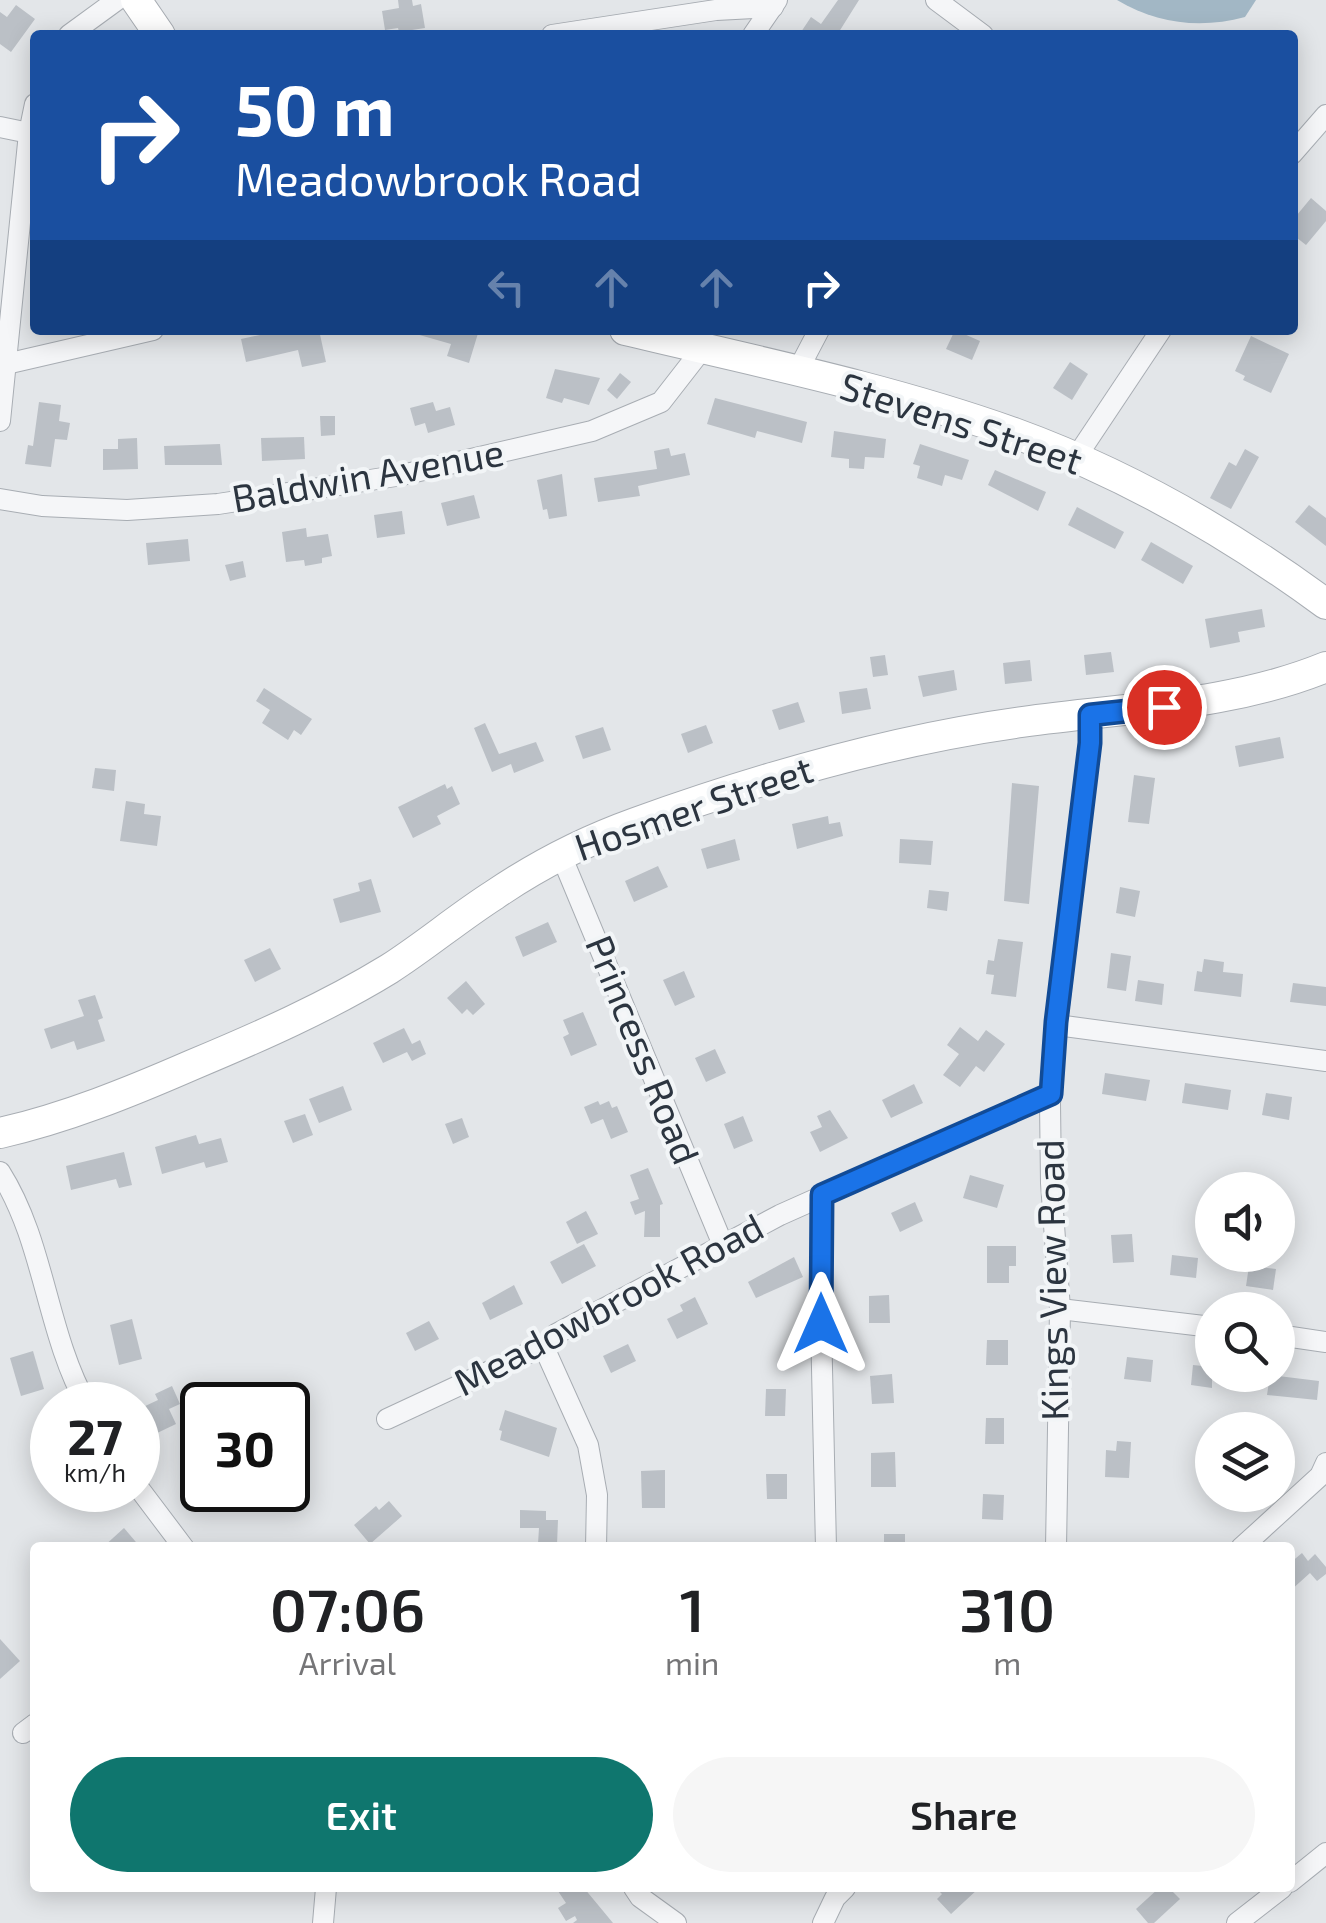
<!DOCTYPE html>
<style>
:root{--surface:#fff;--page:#f6f6f6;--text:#202124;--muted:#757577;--accent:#0f766e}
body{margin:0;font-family:"Exo 2",sans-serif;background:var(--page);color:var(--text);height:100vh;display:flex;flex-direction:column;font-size:38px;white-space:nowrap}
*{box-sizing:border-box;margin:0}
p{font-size:32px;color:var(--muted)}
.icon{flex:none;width:55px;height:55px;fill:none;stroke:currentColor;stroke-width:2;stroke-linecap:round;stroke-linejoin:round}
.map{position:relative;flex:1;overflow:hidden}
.sheet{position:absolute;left:30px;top:1542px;width:1265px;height:350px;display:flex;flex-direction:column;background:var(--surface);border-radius:10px;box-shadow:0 5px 25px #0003}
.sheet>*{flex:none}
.top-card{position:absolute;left:30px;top:30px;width:1268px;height:305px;border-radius:10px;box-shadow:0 5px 25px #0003;background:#1a4fa0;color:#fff;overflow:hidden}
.fabs{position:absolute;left:1195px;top:1172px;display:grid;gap:20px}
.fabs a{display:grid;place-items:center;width:100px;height:100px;border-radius:50%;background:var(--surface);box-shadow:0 5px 25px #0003;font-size:50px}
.speed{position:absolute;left:30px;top:1382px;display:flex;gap:20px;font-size:50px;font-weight:700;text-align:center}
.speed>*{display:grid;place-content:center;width:130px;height:130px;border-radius:50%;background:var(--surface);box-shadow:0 5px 25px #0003;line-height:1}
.speed small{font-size:25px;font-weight:400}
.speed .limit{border:5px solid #111;border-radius:15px;background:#fff;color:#111}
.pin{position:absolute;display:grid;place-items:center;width:85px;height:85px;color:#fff;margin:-42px;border:5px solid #fff;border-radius:50%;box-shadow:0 2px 10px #0007}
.me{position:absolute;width:110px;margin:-55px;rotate:0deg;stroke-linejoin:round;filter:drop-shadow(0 0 8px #0008)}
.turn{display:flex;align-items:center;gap:35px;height:210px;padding:0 40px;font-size:45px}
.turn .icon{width:130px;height:130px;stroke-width:2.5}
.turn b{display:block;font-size:70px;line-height:85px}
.lanes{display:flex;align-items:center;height:95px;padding:0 40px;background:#0003;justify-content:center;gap:50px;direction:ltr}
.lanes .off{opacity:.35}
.eta{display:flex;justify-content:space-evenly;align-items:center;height:170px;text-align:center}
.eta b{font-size:60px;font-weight:600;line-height:70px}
.primary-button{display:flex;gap:20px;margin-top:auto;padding:20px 40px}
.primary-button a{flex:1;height:115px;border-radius:60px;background:var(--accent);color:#fff;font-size:40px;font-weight:600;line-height:115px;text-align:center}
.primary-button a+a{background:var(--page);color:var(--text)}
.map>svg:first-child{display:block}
.water{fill:#a2b7c5}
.building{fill:#bbc0c6}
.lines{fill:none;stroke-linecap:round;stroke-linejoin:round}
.street-casing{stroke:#a8adb3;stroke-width:22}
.secondary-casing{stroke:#a8adb3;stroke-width:32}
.street{stroke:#f5f6f8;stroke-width:20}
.secondary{stroke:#fff;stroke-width:30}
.route-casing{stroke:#114b97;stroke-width:25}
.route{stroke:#1a73e8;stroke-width:18}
.labels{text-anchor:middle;stroke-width:8;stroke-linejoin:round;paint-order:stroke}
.street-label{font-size:38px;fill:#2c3540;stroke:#f2f5f7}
</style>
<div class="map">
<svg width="1326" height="1923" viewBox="0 0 1326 1923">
<rect width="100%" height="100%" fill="#e3e6e9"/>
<path class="water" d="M 1117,0 L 1256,0 L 1245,17 C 1201,29 1157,24 1117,0 Z"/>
<g class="building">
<polygon points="398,0 412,0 413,6 421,4 425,28 399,32 398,28 385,30 382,11 399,8"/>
<polygon points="838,0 859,0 837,35 799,35 811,17 821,24"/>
<polygon points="16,5 35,19 11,52 0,44 0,12 7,17"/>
<polygon points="1311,198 1326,211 1326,221 1306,245 1292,234 1292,221"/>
<polygon points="284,330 319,330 326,362 302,367 298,350 246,362 241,339"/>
<polygon points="416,330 479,330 469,363 447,356 451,344 416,334"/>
<polygon points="955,330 980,341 972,360 946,349"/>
<polygon points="1251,336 1289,354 1271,393 1243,380 1245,376 1235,371"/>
<polygon points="1070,362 1088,374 1072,400 1053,388"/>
<polygon points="555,369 600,378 589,405 564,398 562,403 546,398"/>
<polygon points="620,373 631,382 617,399 607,390"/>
<polygon points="715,398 807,422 802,443 757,431 755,438 707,424"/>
<polygon points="39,402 61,405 59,421 70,423 67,440 55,439 51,467 25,464 28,445 33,446"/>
<polygon points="433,402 436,411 450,407 455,425 428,433 425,423 415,426 410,408"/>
<polygon points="320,416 335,416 335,435 321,436"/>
<polygon points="834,431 886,439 884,458 865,457 864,469 849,468 849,459 831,457"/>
<polygon points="304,437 305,459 262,461 261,438"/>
<polygon points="137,438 138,469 103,470 103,449 118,449 118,439"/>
<polygon points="220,444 222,465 165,465 164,446"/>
<polygon points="920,444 969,460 962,480 945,475 942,486 917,478 920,466 913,464"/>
<polygon points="669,448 671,456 685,453 690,475 638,486 640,496 598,502 594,478 657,469 654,451"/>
<polygon points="1245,449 1259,457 1231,509 1210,498 1229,462 1236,466"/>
<polygon points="995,470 1046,492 1038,511 988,485"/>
<polygon points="562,474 567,516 549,519 547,509 543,510 537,480"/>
<polygon points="474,495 480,518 447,526 441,503"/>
<polygon points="1309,505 1326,518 1326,546 1295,522"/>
<polygon points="1077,507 1124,532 1115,549 1068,525"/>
<polygon points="402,511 405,534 377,538 374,515"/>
<polygon points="306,528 307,537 328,534 332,556 322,558 322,563 305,566 304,560 286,562 282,532"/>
<polygon points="188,539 190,561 148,565 146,543"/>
<polygon points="1151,542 1193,566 1183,584 1141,560"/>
<polygon points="243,561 246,577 230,581 225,565"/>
<polygon points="1262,609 1265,627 1238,632 1240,642 1210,648 1205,619"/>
<polygon points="1111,652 1114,672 1086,675 1084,655"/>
<polygon points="885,655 888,675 873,677 870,657"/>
<polygon points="1030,660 1032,681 1005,684 1003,663"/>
<polygon points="954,670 957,690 923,697 918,676"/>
<polygon points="264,688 312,719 301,735 294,730 288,740 262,723 270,710 256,701"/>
<polygon points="867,688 871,709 842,714 839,692"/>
<polygon points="798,702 805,722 779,730 772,710"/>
<polygon points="485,723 499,754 536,742 544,761 514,773 511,764 492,772 474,728"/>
<polygon points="706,725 713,743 688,753 681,734"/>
<polygon points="603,727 611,750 583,759 575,736"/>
<polygon points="1280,737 1284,758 1239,767 1235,746"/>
<polygon points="95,768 116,770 114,791 92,788"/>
<polygon points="1134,775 1155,778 1149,824 1128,822"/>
<polygon points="1012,783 1039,786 1029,904 1004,901"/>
<polygon points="445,784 447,789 452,786 460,804 437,816 441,824 413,838 398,807"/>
<polygon points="126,801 145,804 144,814 161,816 157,846 120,841"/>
<polygon points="828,816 829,824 840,822 843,836 797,849 792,824"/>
<polygon points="735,839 740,860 707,869 701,849"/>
<polygon points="900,839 933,841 931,865 899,863"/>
<polygon points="658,866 668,887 634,902 625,881"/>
<polygon points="371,879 381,912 340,923 333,899 360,891 358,883"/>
<polygon points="1120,887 1140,891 1135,917 1116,913"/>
<polygon points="929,890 949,892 947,911 927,908"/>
<polygon points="548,922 557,942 523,957 515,937"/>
<polygon points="998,939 1023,942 1016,997 991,994 994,975 986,974 988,960 994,961"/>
<polygon points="270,948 281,969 255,982 244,960"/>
<polygon points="1111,953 1131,956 1126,991 1107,988"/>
<polygon points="1204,959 1224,962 1223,972 1243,974 1241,997 1194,991 1197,971 1202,972"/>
<polygon points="684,971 695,997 675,1006 663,980"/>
<polygon points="1138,980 1164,984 1162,1005 1135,1001"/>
<polygon points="466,981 485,1004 473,1015 467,1009 462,1014 447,998"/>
<polygon points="1293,983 1326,987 1326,1006 1290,1002"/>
<polygon points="95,995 103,1018 98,1020 105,1041 77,1050 74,1041 51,1049 44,1029 84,1016 78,1000"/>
<polygon points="583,1012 597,1045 571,1056 563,1037 569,1034 563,1020"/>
<polygon points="960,1027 978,1041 986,1030 1005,1044 984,1072 976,1066 960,1087 943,1075 959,1054 947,1045"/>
<polygon points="404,1028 412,1044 420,1040 426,1054 412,1061 407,1052 383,1063 373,1043"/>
<polygon points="715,1049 726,1073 706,1082 695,1058"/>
<polygon points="1105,1073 1150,1080 1146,1101 1102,1094"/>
<polygon points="1185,1083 1231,1090 1228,1110 1182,1103"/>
<polygon points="914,1084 923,1103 891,1118 882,1100"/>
<polygon points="343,1086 352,1110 319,1123 309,1099"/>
<polygon points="1266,1093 1292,1097 1289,1120 1262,1115"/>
<polygon points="598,1101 600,1105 609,1101 612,1108 617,1106 628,1132 611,1139 603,1119 591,1124 584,1107"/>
<polygon points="830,1110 848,1138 820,1152 810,1132 822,1127 817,1116"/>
<polygon points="305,1114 313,1135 293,1143 284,1121"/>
<polygon points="743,1116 753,1141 734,1149 724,1124"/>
<polygon points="462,1118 469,1137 453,1144 445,1124"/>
<polygon points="196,1135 199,1144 221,1138 228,1162 206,1168 204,1162 162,1174 155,1147"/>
<polygon points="124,1152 132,1185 119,1188 116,1179 71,1190 66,1166"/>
<polygon points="648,1168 663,1204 660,1205 660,1237 644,1237 645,1211 635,1215 630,1202 639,1199 630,1175"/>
<polygon points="970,1175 1004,1185 997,1208 963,1198"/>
<polygon points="915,1202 923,1221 900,1232 891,1213"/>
<polygon points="586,1211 598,1234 577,1244 566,1222"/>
<polygon points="1132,1234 1134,1262 1113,1263 1111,1235"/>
<polygon points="584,1244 596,1266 562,1284 550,1262"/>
<polygon points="987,1246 1016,1246 1016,1266 1009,1266 1009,1283 987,1283"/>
<polygon points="1172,1255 1198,1258 1196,1278 1170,1275"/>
<polygon points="794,1257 803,1277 756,1298 748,1282"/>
<polygon points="1249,1266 1276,1269 1273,1290 1246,1286"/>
<polygon points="514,1285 523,1304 490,1320 482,1303"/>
<polygon points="889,1295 890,1323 869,1323 869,1296"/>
<polygon points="695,1297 708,1324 677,1339 667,1319 683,1311 680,1305"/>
<polygon points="132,1319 142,1359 119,1365 110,1325"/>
<polygon points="429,1321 439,1339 415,1351 406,1333"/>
<polygon points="987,1340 1008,1340 1008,1365 986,1365"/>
<polygon points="628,1344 636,1361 611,1373 603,1356"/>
<polygon points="33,1351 44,1389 21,1396 10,1358"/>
<polygon points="1127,1357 1153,1360 1151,1382 1124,1379"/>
<polygon points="1193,1365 1212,1367 1212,1388 1191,1385"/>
<polygon points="892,1374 894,1403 872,1404 870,1376"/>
<polygon points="1270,1375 1319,1381 1317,1400 1267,1395"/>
<polygon points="172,1386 180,1404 169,1409 176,1424 153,1435 141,1408 158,1400 155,1394"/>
<polygon points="766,1389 786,1389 785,1416 765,1416"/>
<polygon points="505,1410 557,1428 549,1457 500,1440 502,1431 499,1430"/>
<polygon points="986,1418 1004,1418 1004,1444 985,1444"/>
<polygon points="1117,1441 1131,1442 1129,1478 1105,1477 1106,1450 1116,1451"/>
<polygon points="895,1452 896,1487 871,1487 871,1453"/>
<polygon points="665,1470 665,1508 642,1508 641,1471"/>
<polygon points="766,1474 787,1474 787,1499 767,1499"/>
<polygon points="983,1494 1004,1495 1003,1520 982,1519"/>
<polygon points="389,1501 402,1516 370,1544 354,1525 376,1506 379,1510"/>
<polygon points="520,1510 546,1511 546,1520 558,1520 557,1545 538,1544 539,1528 520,1528"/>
<polygon points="124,1528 141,1548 102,1548"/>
<rect x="884" y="1534" width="21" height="14"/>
<polygon points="1302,1553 1308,1561 1315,1554 1326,1567 1326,1574 1317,1581 1310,1573 1290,1591 1290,1563"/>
<polygon points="0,1639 20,1661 0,1679"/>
<polygon points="556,1888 584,1888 613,1923 573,1923 577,1920 575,1916 566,1921 558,1908 566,1903"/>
<polygon points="936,1888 979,1888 951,1914 937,1899 942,1894"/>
<polygon points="1159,1888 1169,1888 1180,1899 1154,1923 1148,1923 1136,1909"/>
</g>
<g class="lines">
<defs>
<g id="street">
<polyline points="936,0 983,35"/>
<polyline points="69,35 117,0"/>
<polyline points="552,35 716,10 773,7"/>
<polyline points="753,35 777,0"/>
<polyline points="0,127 29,133"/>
<polyline points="1292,154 1326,115"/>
<polyline points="6,364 153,330"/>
<polyline points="797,372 819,330"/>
<polyline points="0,421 29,133 35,104"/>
<polyline points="1075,459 1161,330"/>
<polyline points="0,499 42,506 127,510 218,504 402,475 592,431 661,402 703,348"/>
<polyline points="561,855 723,1245"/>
<polyline points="1057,1025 1326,1061"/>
<path d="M 0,1172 C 45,1243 46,1332 87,1405"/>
<polyline points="823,1195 821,1323 826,1548"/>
<polyline points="1060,1309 1212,1327"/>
<polyline points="1278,1335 1326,1342"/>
<polyline points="548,1344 547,1354 588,1445 597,1495 596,1548"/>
<polyline points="387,1419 548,1344 556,1334 780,1215 1051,1094"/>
<polyline points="138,1487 184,1548"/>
<polyline points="1056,1548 1060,1309 1051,1183 1050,1103 1057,1023 1090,743 1089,715"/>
<polyline points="1241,1548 1320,1476 1326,1463"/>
<polyline points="23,1733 35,1724"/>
<polyline points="1290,1882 1326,1853"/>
<polyline points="634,1888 640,1897 676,1923"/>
<polyline points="323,1923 326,1888"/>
<polyline points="823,1923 835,1898 845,1888"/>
<polyline points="1237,1923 1282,1888"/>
</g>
<g id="secondary">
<polyline points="136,0 160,35"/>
<path d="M 625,330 C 755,361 888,388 1014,433 C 1124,473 1232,535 1326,604"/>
<path d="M 0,1133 C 66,1118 130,1092 192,1065 C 259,1037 327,1007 389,969 C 425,946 458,918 494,895 C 538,865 585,841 635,823 C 760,778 890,740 1022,722 C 1125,707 1228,707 1326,667"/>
</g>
</defs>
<use href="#street" class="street-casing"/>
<use href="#secondary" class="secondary-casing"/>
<use href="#street" class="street"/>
<use href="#secondary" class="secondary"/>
</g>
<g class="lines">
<defs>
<polyline id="route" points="821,1324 822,1195 1051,1094 1056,1022 1090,743 1090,715 1164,707"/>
</defs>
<use href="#route" class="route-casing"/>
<use href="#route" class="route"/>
</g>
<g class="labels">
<g class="street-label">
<text transform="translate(961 424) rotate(18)" y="13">Stevens Street</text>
<text transform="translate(368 476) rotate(-10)" y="13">Baldwin Avenue</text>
<text transform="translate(694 809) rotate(-19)" y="13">Hosmer Street</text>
<text transform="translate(642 1050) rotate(68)" y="13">Princess Road</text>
<text transform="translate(1053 1280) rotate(-91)" y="13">Kings View Road</text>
<text transform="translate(609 1305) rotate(-28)" y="13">Meadowbrook Road</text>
</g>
</g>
</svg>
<div class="fabs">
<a><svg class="icon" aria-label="sound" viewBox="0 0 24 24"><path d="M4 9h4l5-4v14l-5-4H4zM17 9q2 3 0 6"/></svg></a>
<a><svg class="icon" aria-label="search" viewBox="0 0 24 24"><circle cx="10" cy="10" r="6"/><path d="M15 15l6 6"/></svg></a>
<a><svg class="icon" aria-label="layers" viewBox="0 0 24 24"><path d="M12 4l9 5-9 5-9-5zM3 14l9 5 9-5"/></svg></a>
</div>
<div class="speed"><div>27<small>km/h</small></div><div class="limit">30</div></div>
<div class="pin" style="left:1164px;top:707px;background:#d93025"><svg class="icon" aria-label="arrive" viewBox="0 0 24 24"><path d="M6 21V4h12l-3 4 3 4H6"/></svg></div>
<svg class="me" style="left:821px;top:1324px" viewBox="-20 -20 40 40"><path d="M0-17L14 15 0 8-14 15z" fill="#1a73e8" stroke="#fff" stroke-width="4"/></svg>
<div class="top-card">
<div class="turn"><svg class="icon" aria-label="right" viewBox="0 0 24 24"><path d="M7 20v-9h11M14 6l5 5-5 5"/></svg><div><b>50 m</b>Meadowbrook Road</div></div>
<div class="lanes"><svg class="icon off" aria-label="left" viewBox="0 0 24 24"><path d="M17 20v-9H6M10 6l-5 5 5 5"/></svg><svg class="icon off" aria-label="ahead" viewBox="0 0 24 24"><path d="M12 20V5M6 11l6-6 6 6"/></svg><svg class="icon off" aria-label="ahead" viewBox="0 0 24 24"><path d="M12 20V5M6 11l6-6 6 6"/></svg><svg class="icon" aria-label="right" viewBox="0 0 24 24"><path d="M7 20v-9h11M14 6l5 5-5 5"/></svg></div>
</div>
<section class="sheet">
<div class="eta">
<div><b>07:06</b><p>Arrival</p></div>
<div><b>1</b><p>min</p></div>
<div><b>310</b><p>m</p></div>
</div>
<div class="primary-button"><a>Exit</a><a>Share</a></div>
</section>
</div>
